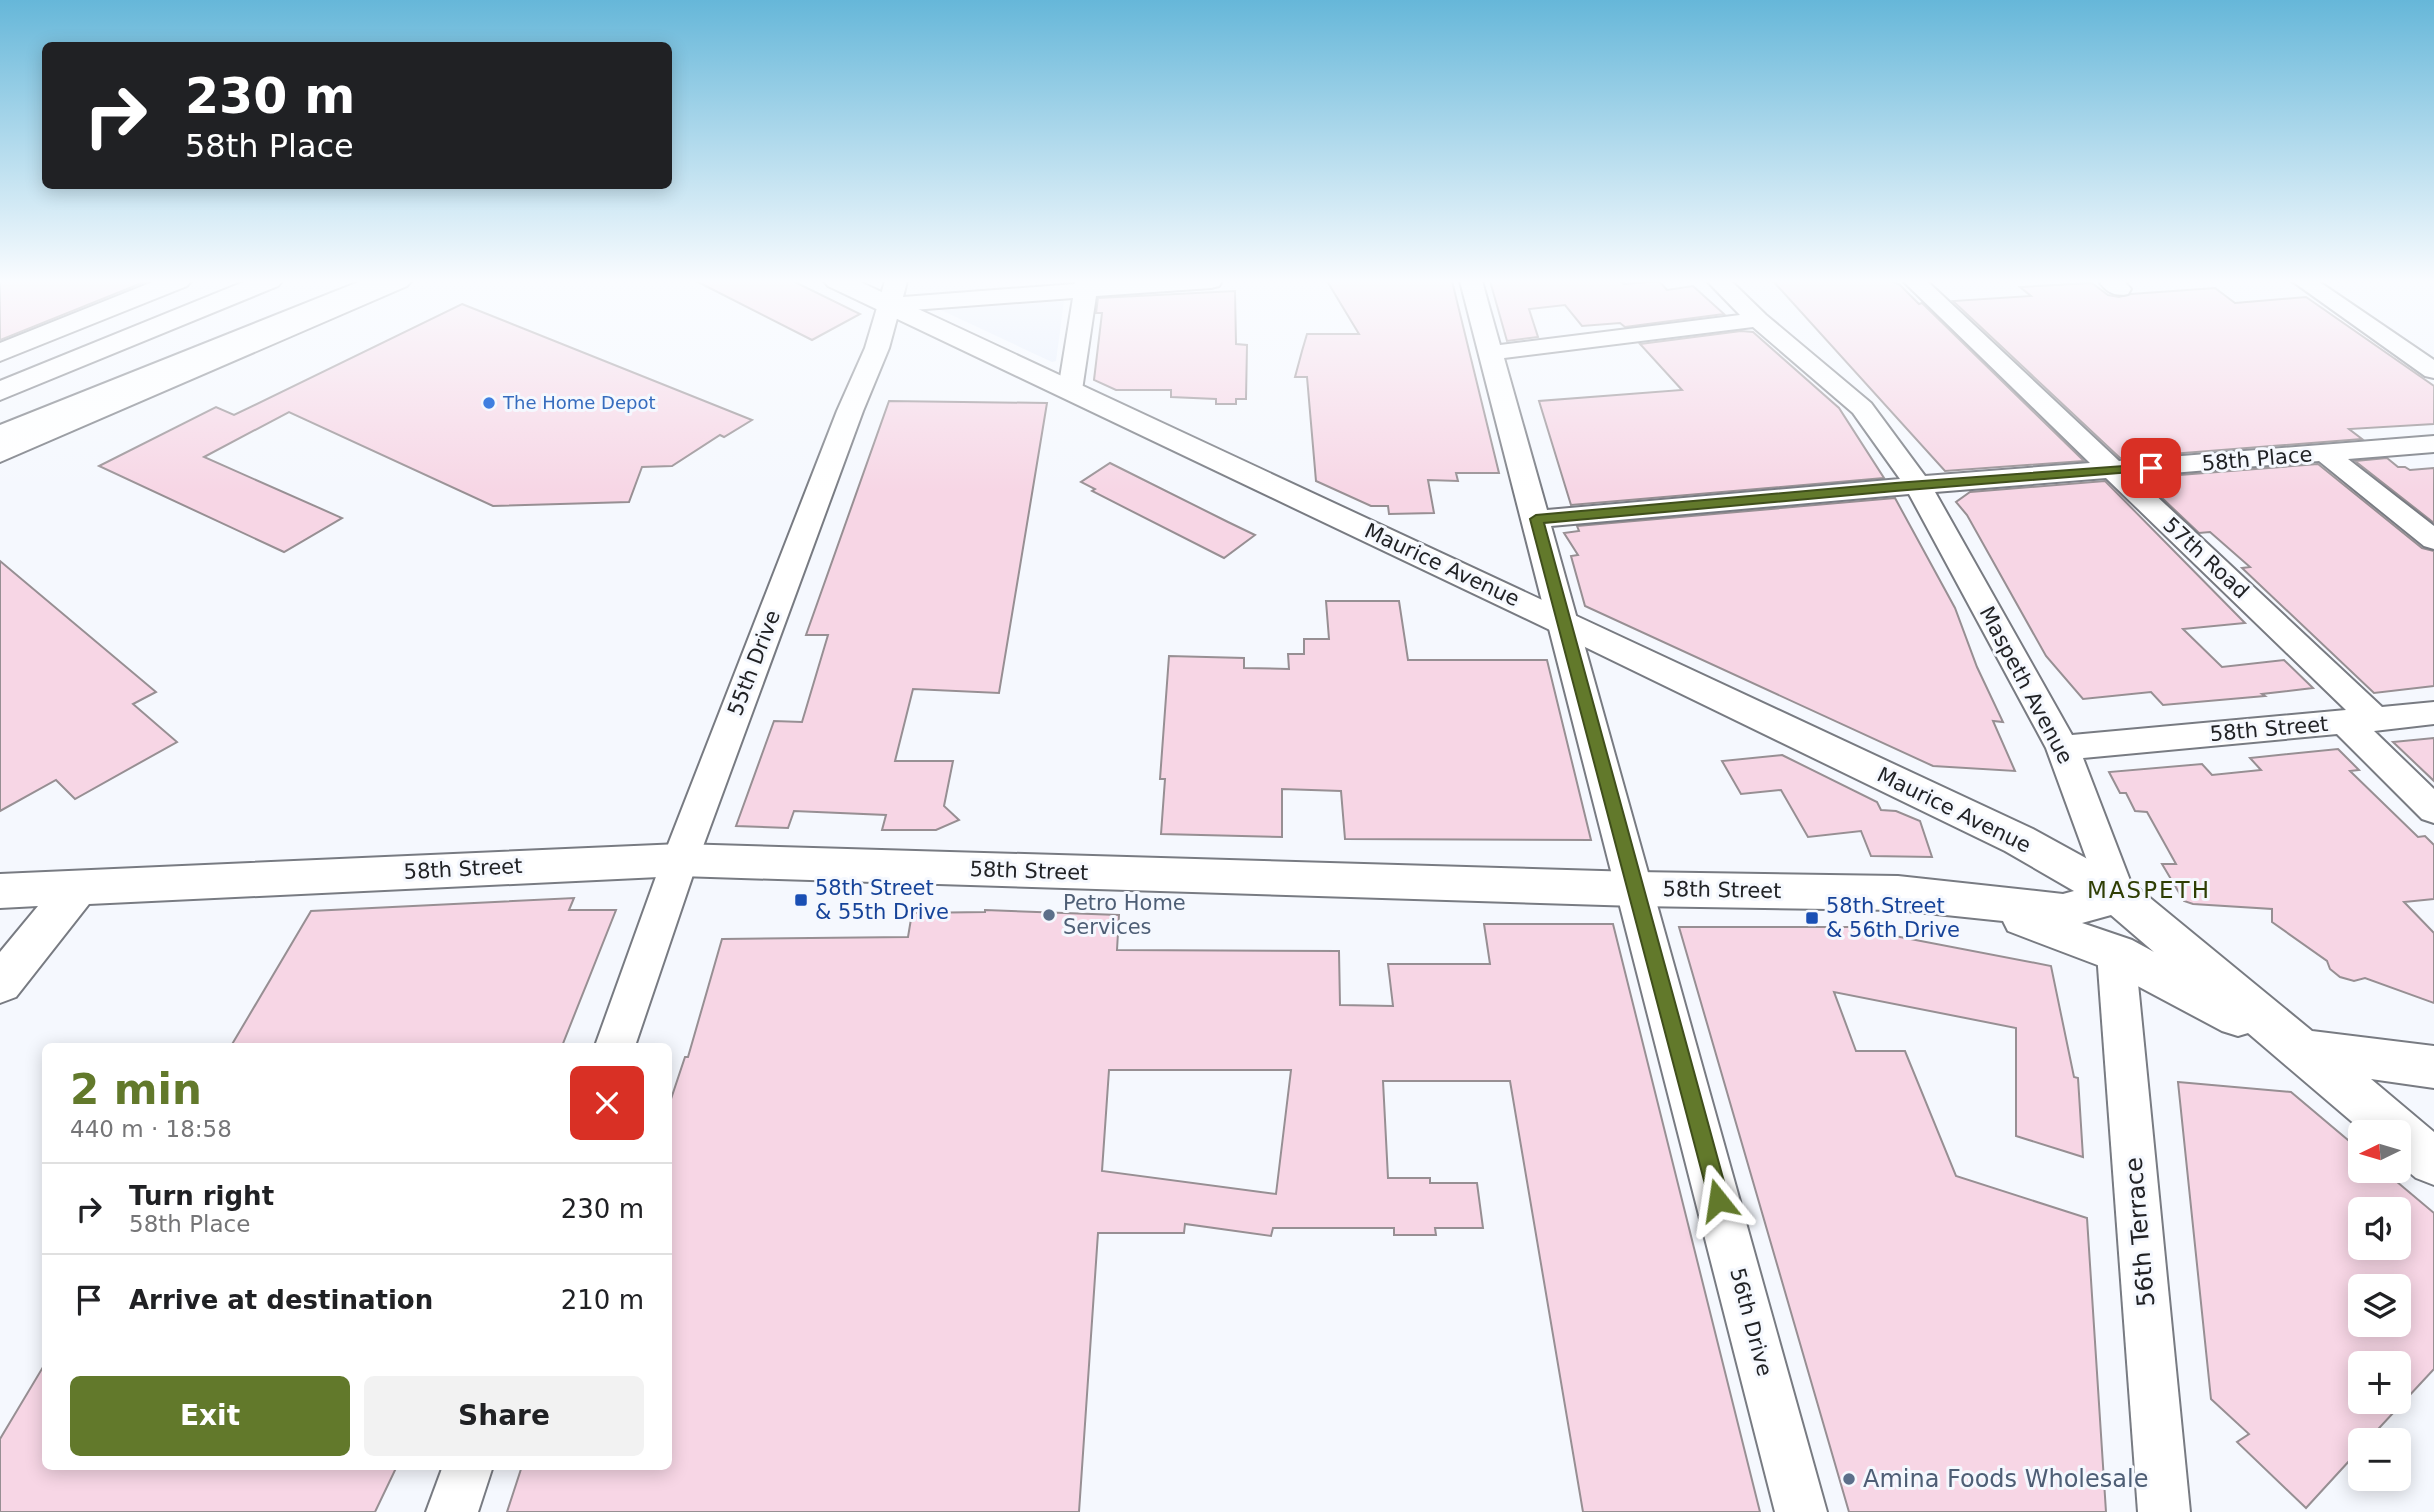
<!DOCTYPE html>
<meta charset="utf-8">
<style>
:root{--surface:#fff;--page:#f2f2f2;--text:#202124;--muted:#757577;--line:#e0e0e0;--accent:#62792b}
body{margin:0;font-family:"DejaVu Sans",sans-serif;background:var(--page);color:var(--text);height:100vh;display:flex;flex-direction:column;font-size:26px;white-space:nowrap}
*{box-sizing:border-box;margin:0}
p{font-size:23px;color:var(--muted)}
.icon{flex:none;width:38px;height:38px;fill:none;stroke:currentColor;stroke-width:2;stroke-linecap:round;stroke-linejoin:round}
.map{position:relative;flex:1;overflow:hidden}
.side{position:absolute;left:42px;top:1043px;width:630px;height:427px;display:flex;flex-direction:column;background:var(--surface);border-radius:10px;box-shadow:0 4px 18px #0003}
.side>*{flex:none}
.top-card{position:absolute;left:42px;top:42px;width:630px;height:147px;border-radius:10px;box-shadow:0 4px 18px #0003;background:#202124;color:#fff;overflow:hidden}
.needle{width:46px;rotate:265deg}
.buttons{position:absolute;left:2348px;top:1120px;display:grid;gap:14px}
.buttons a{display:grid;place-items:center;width:63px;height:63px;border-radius:10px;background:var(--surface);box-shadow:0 4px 18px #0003;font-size:35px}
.pin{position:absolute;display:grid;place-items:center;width:60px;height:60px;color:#fff;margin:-30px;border-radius:14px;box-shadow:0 4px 10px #0006}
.me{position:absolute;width:77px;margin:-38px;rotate:345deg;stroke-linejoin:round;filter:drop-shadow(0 0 5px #0008)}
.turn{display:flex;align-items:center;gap:24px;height:147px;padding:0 28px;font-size:32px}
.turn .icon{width:91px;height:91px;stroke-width:2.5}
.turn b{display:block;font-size:49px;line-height:60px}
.round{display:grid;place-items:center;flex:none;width:74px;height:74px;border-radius:10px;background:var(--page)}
.headline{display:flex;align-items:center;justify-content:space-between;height:119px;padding:0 28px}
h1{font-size:42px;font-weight:700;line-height:52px;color:var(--accent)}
.primary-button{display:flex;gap:14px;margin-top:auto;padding:14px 28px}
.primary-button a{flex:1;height:80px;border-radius:10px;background:var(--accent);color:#fff;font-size:28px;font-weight:700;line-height:80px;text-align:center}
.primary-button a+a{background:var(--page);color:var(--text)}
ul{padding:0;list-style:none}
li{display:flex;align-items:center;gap:21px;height:91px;padding:0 28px;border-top:2px solid var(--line)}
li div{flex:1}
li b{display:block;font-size:26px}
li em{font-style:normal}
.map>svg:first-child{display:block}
.built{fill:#e6edfb}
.building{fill:#f7d6e5;stroke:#978f93;stroke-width:2;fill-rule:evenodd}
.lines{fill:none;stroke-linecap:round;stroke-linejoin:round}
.minor-casing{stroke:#787b82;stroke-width:4}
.major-casing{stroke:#787b82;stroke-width:4}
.highway-casing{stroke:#787b82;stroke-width:4}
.minor{fill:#fff;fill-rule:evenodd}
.major{fill:#fff;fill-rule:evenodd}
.highway{fill:#fff;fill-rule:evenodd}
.route{fill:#62792b;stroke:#404f1c;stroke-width:2}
.shop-dot{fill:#3f7fe0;stroke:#f5f8fe;stroke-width:2.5}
.transit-dot{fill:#1a4fb4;stroke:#f5f8fe;stroke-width:2.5}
.service-dot{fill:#5c6f8a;stroke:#f5f8fe;stroke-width:2.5}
.labels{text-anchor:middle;stroke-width:6;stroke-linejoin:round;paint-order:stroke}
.far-shop-label{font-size:18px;fill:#366cbe;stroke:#f5f8fe;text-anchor:start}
.street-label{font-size:21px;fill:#212225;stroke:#f5f8fe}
.transit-label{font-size:21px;fill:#164399;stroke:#f5f8fe;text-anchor:start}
.service-label{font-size:21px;fill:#4e5e75;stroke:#f5f8fe;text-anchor:start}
.neighbourhood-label{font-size:23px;letter-spacing:2px;fill:#2f3e04;stroke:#f5f8fe}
.near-street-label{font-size:24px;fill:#212225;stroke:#f5f8fe}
.near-service-label{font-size:24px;fill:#4e5e75;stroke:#f5f8fe;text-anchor:start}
</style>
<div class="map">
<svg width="2434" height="1512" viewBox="0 0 2434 1512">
<rect width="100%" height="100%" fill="#f5f8fe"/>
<polygon class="built" points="1064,301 1056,361 1052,362 941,310"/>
<g class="building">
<polygon points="0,281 147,281 0,340"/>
<polygon points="696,281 793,281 860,314 812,340"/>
<polygon points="1327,281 1452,281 1499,473 1456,473 1458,481 1428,480 1434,513 1389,514 1388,506 1371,506 1316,481 1307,377 1295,377 1302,351 1307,334 1359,334"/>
<polygon points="1490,281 1621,281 1624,284 1659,281 1667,290 1693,286 1724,314 1625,327 1620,323 1582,326 1565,305 1529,309 1538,337 1507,341"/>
<polygon points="1773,281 1892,281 1900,285 1919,304 1922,303 2084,461 1945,471"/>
<polygon points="2092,283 2108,295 2119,297 2131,294 2215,288 2235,303 2306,297 2434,386 2434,424 2349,429 2362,439 2120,458 1953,301 2031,296 2020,287"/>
<polygon points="1235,291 1236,344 1247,345 1246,399 1236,399 1236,404 1216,404 1216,399 1171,397 1171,390 1116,390 1094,380 1102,313 1096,313 1098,298"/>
<polygon points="462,304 752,420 724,437 720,435 672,466 642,467 629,502 493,506 289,412 204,457 342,518 284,552 99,466 216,407 234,415"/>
<polygon points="1741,331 1753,332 1839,408 1884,478 1571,505 1539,401 1682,390 1640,344"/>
<polygon points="889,401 1047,403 999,693 913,689 895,761 953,761 944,806 959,820 936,830 882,830 886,815 794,811 788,828 736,826 774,721 802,722 828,635 806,635"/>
<polygon points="2387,458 2398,467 2405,467 2410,470 2434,468 2434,523 2355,461"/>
<polygon points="1110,463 1228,522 1255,535 1224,558 1092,491 1095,489 1081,482"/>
<polygon points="2318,464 2422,548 2434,551 2434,686 2374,693 2242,568 2250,567 2210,532 2199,533 2141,478"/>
<polygon points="2105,481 2245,623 2183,629 2222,667 2284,660 2313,688 2262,694 2265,696 2163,705 2151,692 2083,699 2046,656 1967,515 1956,502 1970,492"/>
<polygon points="1895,498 1955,608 1977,667 2003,722 1993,721 2015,771 1933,766 1585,606 1571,556 1578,555 1564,533 1579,531 1577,526"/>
<polygon points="0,561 156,692 133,704 177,742 75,799 56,780 0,811"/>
<polygon points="1326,601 1399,601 1408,660 1547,660 1591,840 1345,839 1341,791 1282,789 1282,837 1161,834 1165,779 1160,779 1169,656 1244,658 1244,668 1289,669 1288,654 1304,654 1304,639 1329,639"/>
<polygon points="2434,738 2434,781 2393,742"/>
<polygon points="2338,749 2359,770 2350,771 2418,837 2425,836 2434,845 2434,899 2404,902 2434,933 2434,1003 2365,978 2354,981 2340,977 2330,969 2327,961 2272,922 2272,909 2193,904 2184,901 2162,864 2176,864 2147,812 2135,811 2126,793 2120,793 2109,772 2202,764 2212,775 2261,770 2250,758"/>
<polygon points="1782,755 1877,802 1881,810 1896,811 1920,821 1932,857 1871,856 1861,831 1808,837 1781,790 1741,794 1722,761"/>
<polygon points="574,898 569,910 616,910 562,1046 231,1046 311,911"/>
<path d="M 985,910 L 1119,915 L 1117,950 L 1339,951 L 1340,1005 L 1393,1006 L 1388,964 L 1490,964 L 1484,924 L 1613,924 L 1760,1512 L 1583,1512 L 1510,1081 L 1383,1081 L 1388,1178 L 1430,1178 L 1430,1183 L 1477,1183 L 1483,1228 L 1435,1228 L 1436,1235 L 1394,1235 L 1394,1228 L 1273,1228 L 1271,1236 L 1185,1224 L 1184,1233 L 1098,1233 L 1079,1512 L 507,1512 L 522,1466 L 668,1466 L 668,1108 L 685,1057 L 688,1057 L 722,939 L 908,937 L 912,913 L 985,912 ZM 1109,1070 L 1291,1070 L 1276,1194 L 1102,1171 Z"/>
<polygon points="1679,927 1848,927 2051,966 2074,1077 2078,1078 2083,1157 2016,1136 2016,1028 1834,992 1856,1051 1905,1051 1956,1176 2087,1218 2106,1512 1849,1512"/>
<path d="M 2178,1082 L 2291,1092 L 2361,1151 L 2361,1171 L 2384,1171 L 2434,1213 L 2434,1369 L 2368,1440 L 2361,1440 L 2361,1448 L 2306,1508 L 2237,1442 L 2249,1434 L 2211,1399 ZM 2361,1209 L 2399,1209 L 2399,1248 L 2361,1248 ZM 2361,1286 L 2399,1286 L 2399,1325 L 2361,1325 ZM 2361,1363 L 2399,1363 L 2399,1402 L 2361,1402 Z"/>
<polygon points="46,1362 46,1466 397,1466 375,1512 0,1512 0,1439"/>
</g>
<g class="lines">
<defs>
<g id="minor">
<polygon points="885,281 907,281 903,297 1075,284 1076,281 1222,281 1219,286 1211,288 1096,296 1082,390 1079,395 1070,397 1061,395 1058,390 1073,298 899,311 889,348 863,411 698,860 635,1046 595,1046 662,860 837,411 865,348"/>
<path d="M 1460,281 L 1482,281 L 1500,345 L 1740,315 L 1707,281 L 1731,281 L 1766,315 L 1871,403 L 1925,476 L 2090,463 L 1903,281 L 1927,281 L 2119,461 L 2434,436 L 2434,452 L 2348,459 L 2434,526 L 2434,549 L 2424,546 L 2319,461 L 2135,476 L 2382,707 L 2434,702 L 2434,724 L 2374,731 L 2434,789 L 2434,823 L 2422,819 L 2337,734 L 2083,758 L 2136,896 L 2131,906 L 2118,910 L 2105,906 L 2100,896 L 2046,748 L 1909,494 L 1551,526 L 1827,1512 L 1775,1512 ZM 1753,327 L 1853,413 L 1900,479 L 1547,510 L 1504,358 ZM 2106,478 L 2346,710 L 2072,735 L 1935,492 Z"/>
<path d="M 2099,281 L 2124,281 L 2131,289 L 2128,294 C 2115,297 2106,292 2099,281 Z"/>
<polygon points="2292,281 2318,281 2434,360 2434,378 2425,376"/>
<polygon points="2116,937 2129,942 2135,953 2190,1512 2138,1512 2097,953 2103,942"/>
<polygon points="443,1466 493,1466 478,1512 426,1512"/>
</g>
<g id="major">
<polygon points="155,281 191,281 187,286 0,361 0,343"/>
<polygon points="376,281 411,281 407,286 0,462 0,442"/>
<path d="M 824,281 L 858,281 L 2033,829 L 2133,884 L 2312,1031 L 2434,1046 L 2434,1088 L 2371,1079 L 2434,1132 L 2434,1185 L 2416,1178 L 2399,1164 L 2399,1132 L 2364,1132 L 2248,1033 L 2238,1036 L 2222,1031 L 2100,966 L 2008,931 L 2003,921 L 1898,910 L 1636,906 L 680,876 L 89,904 L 16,997 L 0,1003 L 0,952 L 38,906 L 0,908 L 0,874 L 680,844 L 1636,872 L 1898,876 L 2063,894 L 2074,891 L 2005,851 L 1550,630 L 828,286 ZM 2111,915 L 2154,952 L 2132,940 L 2082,923 Z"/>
</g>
<g id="highway">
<polygon points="246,281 282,281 278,286 0,400 0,381"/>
<polygon points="361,281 397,281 393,286 0,444 0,425"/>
</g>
</defs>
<use href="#minor" class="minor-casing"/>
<use href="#major" class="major-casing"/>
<use href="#highway" class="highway-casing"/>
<use href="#minor" class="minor"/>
<use href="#major" class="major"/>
<use href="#highway" class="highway"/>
</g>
<linearGradient id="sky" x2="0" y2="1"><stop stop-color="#66b7d9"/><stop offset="0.57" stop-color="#fafcff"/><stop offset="1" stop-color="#fafcff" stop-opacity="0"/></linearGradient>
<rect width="2434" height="493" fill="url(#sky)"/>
<polygon class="route" points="2151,464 2156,465 2156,470 1895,491 1544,523 1729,1200 1726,1207 1718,1210 1711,1207 1530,519 1536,515 1895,483"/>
<circle class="shop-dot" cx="489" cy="403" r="7"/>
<g class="transit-dot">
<rect x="794" y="893" width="14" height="14" rx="3.5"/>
<rect x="1805" y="911" width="14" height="14" rx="3.5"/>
</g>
<g class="service-dot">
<circle cx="1049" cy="915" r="7"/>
<circle cx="1849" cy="1479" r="7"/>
</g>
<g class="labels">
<g class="far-shop-label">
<text x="503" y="409">The Home Depot</text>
</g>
<g class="street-label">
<text transform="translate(2257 459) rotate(-5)" y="7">58th Place</text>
<text transform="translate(2206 558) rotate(43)" y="7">57th Road</text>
<text transform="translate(1442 565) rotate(25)" y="7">Maurice Avenue</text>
<text transform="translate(754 663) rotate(-69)" y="7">55th Drive</text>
<text transform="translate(2026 685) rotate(62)" y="7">Maspeth Avenue</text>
<text transform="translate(2269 729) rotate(-5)" y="7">58th Street</text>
<text transform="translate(1954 810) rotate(26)" y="7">Maurice Avenue</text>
<text transform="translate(463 869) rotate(-3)" y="7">58th Street</text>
<text transform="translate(1029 871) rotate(2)" y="7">58th Street</text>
<text transform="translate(1722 890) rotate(1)" y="7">58th Street</text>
<text transform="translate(1751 1322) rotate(75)" y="7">56th Drive</text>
</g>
<g class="transit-label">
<text x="815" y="895">58th Street<tspan x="815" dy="24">&amp; 55th Drive</tspan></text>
<text x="1826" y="913">58th Street<tspan x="1826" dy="24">&amp; 56th Drive</tspan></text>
</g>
<g class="service-label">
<text x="1063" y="910">Petro Home<tspan x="1063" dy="24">Services</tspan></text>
</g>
<g class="neighbourhood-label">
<text x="2149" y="898">MASPETH</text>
</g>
<g class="near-street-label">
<text transform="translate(2140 1232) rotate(-95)" y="8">56th Terrace</text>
</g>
<g class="near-service-label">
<text x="1863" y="1487">Amina Foods Wholesale</text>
</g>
</g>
</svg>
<div class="buttons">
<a><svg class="needle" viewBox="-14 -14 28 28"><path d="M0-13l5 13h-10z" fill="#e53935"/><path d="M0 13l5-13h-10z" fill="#757577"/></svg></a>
<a><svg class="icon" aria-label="sound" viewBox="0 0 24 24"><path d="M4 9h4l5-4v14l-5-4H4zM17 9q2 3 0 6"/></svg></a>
<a><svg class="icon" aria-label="layers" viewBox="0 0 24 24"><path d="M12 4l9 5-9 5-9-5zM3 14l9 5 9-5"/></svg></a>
<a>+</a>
<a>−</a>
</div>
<div class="pin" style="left:2151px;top:468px;background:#d93025"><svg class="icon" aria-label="arrive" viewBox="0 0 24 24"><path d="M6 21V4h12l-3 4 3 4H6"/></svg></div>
<svg class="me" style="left:1718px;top:1200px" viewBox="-20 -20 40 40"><path d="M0-17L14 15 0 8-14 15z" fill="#62792b" stroke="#fff" stroke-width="4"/></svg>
<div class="top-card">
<div class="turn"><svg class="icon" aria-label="right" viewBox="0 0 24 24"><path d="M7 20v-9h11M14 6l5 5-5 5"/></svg><div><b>230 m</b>58th Place</div></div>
</div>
<section class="side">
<div class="headline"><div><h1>2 min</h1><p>440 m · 18:58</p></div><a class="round" style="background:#d93025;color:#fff"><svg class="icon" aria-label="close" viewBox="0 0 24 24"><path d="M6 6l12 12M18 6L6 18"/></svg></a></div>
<ul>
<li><svg class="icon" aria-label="right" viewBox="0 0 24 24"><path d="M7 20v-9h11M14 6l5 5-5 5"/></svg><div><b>Turn right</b><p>58th Place</p></div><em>230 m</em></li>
<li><svg class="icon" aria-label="arrive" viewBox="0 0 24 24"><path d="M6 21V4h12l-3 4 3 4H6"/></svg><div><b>Arrive at destination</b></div><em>210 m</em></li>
</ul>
<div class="primary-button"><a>Exit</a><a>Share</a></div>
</section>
</div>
